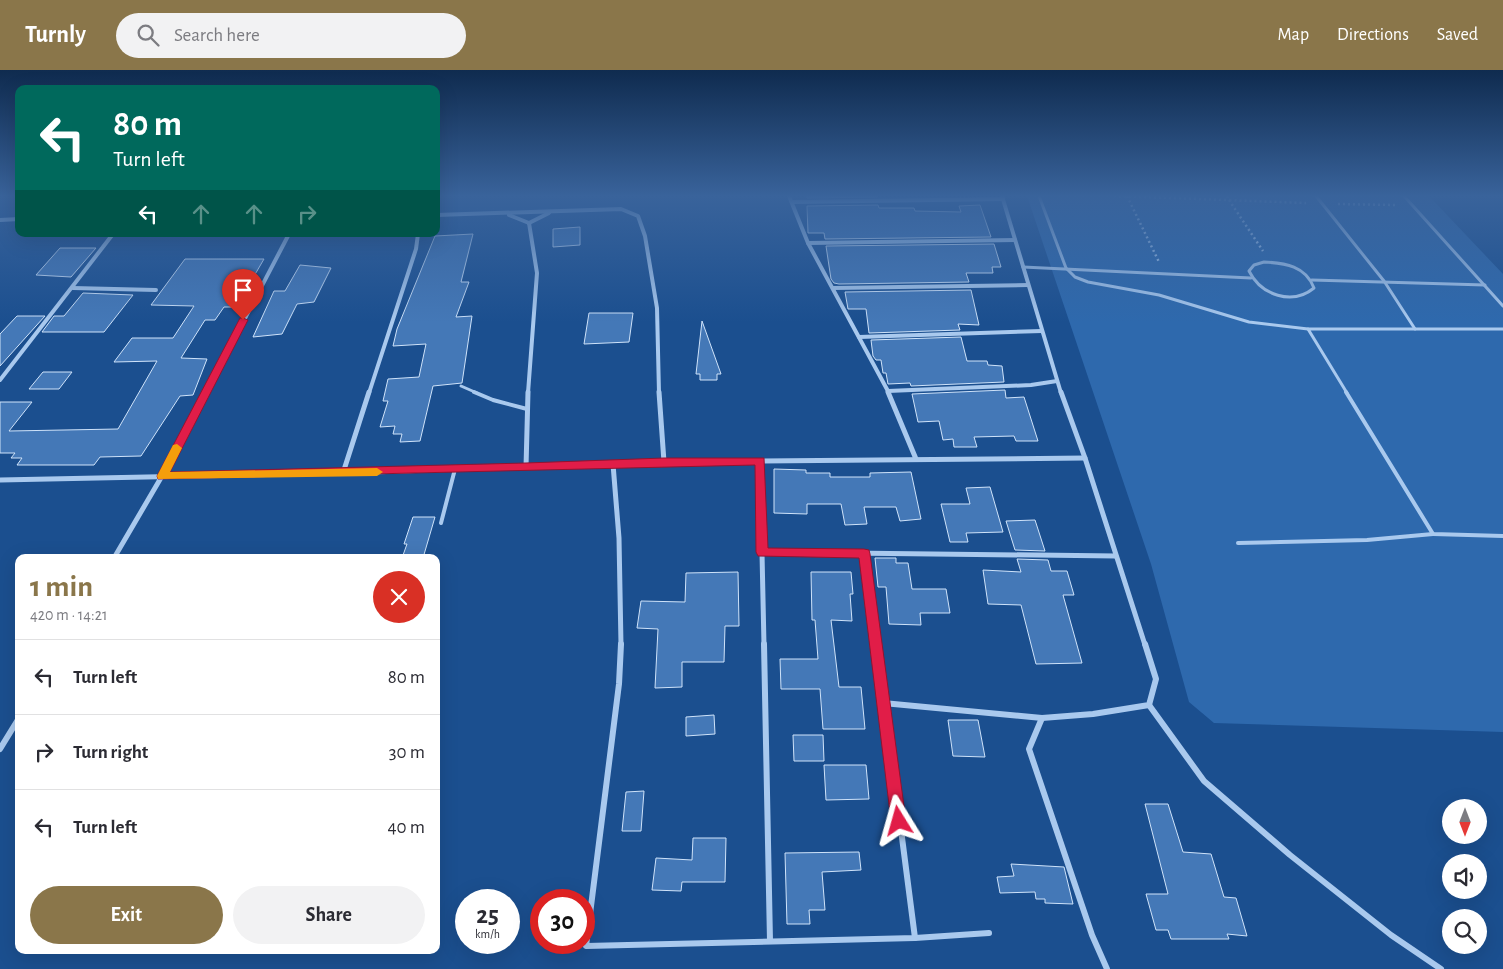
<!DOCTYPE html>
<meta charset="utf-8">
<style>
:root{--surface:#fff;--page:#f2f2f3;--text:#2b2b33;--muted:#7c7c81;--line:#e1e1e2;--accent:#8a764a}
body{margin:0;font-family:"Alegreya Sans",sans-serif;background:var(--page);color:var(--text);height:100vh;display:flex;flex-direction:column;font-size:19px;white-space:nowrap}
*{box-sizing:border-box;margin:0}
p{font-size:16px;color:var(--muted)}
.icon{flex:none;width:28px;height:28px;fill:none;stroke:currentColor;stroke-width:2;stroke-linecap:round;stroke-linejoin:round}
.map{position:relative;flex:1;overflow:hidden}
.side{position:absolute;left:15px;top:484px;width:425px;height:400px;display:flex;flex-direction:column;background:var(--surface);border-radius:10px;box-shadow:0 5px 20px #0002}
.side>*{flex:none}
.banner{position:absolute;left:15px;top:15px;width:425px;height:152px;border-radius:10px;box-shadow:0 5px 20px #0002;background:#00695c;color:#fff;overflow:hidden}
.needle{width:32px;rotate:180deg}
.tools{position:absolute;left:1442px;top:729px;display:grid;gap:10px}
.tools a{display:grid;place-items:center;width:45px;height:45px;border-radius:50%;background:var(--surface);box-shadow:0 5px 20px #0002;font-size:25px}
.speed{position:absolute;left:455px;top:819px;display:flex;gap:10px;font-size:25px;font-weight:700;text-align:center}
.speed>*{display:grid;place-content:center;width:65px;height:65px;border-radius:50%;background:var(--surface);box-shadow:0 5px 20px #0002;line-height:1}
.speed small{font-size:12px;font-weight:400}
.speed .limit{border:8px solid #d22;background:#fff;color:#111}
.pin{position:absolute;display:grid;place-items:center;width:42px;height:42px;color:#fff;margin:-51px -21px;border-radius:50% 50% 50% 0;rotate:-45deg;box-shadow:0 0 5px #0007}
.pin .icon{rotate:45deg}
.me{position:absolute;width:55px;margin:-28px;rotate:352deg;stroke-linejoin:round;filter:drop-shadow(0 0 4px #0008)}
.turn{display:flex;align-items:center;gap:18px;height:105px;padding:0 15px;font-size:22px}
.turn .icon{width:65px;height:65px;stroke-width:2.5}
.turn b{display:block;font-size:35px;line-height:42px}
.lanes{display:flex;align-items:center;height:48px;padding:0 15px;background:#0003;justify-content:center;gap:25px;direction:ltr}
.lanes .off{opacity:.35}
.round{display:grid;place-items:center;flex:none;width:52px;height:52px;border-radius:26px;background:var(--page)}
.summary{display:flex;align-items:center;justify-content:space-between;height:85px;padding:0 15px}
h1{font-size:30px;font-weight:600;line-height:38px;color:var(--accent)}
.action{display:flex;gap:10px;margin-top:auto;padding:10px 15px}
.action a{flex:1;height:58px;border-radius:30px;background:var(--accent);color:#fff;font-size:20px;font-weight:600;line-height:58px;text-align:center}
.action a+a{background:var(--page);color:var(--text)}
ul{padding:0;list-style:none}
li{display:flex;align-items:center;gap:15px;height:75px;padding:0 15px;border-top:1px solid var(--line)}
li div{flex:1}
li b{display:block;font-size:19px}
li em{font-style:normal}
header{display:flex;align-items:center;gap:30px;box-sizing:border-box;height:70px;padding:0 25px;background:var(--accent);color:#fff}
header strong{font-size:24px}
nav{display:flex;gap:28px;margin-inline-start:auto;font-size:18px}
.search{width:350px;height:45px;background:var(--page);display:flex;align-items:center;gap:12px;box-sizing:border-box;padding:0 18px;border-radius:28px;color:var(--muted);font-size:19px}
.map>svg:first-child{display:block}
.green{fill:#2e69ad}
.building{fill:#4478b7;stroke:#cfe3fa}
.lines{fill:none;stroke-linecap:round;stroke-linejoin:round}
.path{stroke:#a9c9ee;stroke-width:2.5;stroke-dasharray:2 3;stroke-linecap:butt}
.lane-far1{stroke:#a9c9ee;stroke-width:3}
.lane{stroke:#a9c9ee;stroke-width:4}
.street-far2{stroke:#a9c9ee;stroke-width:4}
.street-far1{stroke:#a9c9ee;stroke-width:5}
.street{stroke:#a9c9ee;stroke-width:6}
.route{fill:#e11d48;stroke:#92132f}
.slow{fill:#f59e0b}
</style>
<header>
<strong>Turnly</strong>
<div class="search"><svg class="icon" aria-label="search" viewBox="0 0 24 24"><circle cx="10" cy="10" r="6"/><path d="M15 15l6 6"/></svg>Search here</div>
<nav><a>Map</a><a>Directions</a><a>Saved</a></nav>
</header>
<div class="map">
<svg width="1503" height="899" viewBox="0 0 1503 899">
<rect width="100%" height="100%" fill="#1b4f8f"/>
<polygon class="green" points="1027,126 1429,126 1503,204 1503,662 1214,653 1189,632 1151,494"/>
<g class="building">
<polygon points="807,126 877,126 877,127 807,128"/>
<polygon points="878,135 879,138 914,138 915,141 961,142 959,136 980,135 991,167 825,169 824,163 808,163 807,136"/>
<polygon points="580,157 580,175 553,177 553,159"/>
<polygon points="473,164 461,212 469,212 456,247 472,246 462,313 433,316 420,371 400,372 402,364 393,364 395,356 380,357 388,331 383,331 388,309 419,307 426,274 393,276 397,259 435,166"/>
<polygon points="994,174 1001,197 992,197 993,203 966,203 969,212 839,214 834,213 831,209 826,176"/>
<polygon points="60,178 96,178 71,207 36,205"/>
<polygon points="185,189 264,189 236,237 224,237 215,250 205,250 181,288 207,289 193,325 180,326 141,386 100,387 94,395 17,395 22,388 11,388 15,383 0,383 0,332 32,332 9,361 118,359 157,291 114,292 132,268 173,268 194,236 151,235"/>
<polygon points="300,195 331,198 314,232 297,234 282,264 253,267 274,221 285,221"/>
<polygon points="971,220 979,255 958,254 960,260 869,263 866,239 848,239 845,222"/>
<polygon points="83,223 133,225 104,262 42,262 54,246 64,246"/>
<polygon points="589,243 633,243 629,272 584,274"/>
<polygon points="17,246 45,246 0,296 0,264"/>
<polygon points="702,251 721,304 717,304 717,310 700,310 700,304 696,304"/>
<polygon points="961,267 967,291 987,291 988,295 1002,296 1004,312 911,316 910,313 888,314 886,303 883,303 881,290 876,290 873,286 871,270"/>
<polygon points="43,302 72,302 59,319 29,319"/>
<polygon points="1005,320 1006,328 1024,327 1038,371 1016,371 1014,366 974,367 977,377 954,377 953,369 943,370 939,351 918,352 912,324"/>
<polygon points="774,399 806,400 806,403 830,403 830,407 870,407 870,403 911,402 921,449 900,451 896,437 864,437 867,454 845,455 841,434 807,434 807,444 774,443"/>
<polygon points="990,417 1003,462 966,463 968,472 950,472 941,434 970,434 966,418"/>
<polygon points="413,447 435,447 423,488 402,488 407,474 404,474"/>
<polygon points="1035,450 1045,481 1015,480 1006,451"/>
<polygon points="875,488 896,488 896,493 908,493 912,519 946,519 950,543 920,543 921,555 889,554 886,517 878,517"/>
<polygon points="1017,489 1048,490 1051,501 1067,501 1074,525 1063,525 1082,593 1036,594 1021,535 988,534 983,500 1021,502"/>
<polygon points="738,502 739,556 725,556 724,592 682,592 682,617 655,618 658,559 637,558 641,531 685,532 686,503"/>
<polygon points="811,502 851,502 853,524 850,524 852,551 831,550 839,617 861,617 865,659 823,659 820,619 781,619 780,589 818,589 815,550 812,550"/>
<polygon points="714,645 715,664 686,666 686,647"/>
<polygon points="948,650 978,650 985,687 953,686"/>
<polygon points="793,665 823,665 824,691 794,691"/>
<polygon points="824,695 866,695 869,729 826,730"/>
<polygon points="644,721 641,761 622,761 626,722"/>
<polygon points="1145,734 1168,734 1183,782 1211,784 1224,827 1236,828 1247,866 1227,864 1229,869 1171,869 1168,860 1156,860 1146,824 1168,824"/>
<polygon points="693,768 726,768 725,812 682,812 681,821 652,820 656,788 692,790"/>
<polygon points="859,782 861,800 822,802 825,840 809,840 810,854 787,854 785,783"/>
<polygon points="1011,794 1064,797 1073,834 1045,833 1045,829 1036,829 1035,822 1000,823 997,807 1014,806"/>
</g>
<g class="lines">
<g class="path">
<polyline points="1114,126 1229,130 1263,181"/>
<polyline points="1127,126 1159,192"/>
<polyline points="1227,126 1229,130 1306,133"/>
<polyline points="1338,134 1396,135"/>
</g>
<g class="lane-far1">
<polyline points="1039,126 1066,198 1075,207 1088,212 1159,225 1249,252 1308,259"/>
<polyline points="1316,126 1384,211 1415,259"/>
<polyline points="1404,126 1503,236"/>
<path d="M 1264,192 C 1285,193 1306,196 1314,218 C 1292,236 1261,225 1249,201 L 1254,195 Z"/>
<polyline points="1023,197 1251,208"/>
<polyline points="1312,210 1485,215"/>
<polyline points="461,316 477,323"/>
<polyline points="1347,323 1308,259 1503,259"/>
</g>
<g class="lane">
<polyline points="474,322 493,330 527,339"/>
<polyline points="1346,322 1433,464 1503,466"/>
<polyline points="441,453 455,399"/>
<polyline points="1238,473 1367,470 1433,464"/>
</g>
<g class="street-far2">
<polyline points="789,126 808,173 889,323"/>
<polyline points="1002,126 1061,323"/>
<polyline points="792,132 1003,129"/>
<polyline points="436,145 621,139 638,146 645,166 657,238 659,323"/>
<polyline points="509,145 529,153"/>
<polyline points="0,150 19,149"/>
<polyline points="529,153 549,143"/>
<polyline points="808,173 1015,170"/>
<polyline points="73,218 156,220"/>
<polyline points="833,218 1028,215"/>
<polyline points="859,267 1042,261"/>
<polyline points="0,310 113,164"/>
<polyline points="888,321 1031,315 1057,311"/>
<polyline points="206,323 289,164"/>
<polyline points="369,323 416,179 418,164"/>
<polyline points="528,323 537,203 529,153"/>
</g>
<g class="street-far1">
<polyline points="659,322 664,392"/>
<polyline points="888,322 916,389"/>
<polyline points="1061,322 1085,388 1145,575"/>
<polyline points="760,391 764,575"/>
<polyline points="613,394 619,468 621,575"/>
<polyline points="526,397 528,322"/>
<polyline points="343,403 369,322"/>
<polyline points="0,410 343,403 664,392 1085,388"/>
<polyline points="762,482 1116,486"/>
<polyline points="865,484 877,575"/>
<polyline points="114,488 162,406 206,322"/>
</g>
<g class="street">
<polyline points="621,574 619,614 586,876 915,868 989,863"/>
<polyline points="764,574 770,871"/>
<polyline points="877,574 915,868"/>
<polyline points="883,633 1042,648 1093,644 1149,635 1156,609 1145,574"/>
<polyline points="1149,635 1204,711 1290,785 1391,865 1441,899"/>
<polyline points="1042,648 1029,679 1092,865 1107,899"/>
<polyline points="0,679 19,648"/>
</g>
</g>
<linearGradient id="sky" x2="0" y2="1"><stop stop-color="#0f2b4f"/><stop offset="0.5" stop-color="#39639b"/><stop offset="1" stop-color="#39639b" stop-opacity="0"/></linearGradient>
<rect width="1503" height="252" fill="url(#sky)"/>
<polygon class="route" points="240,248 243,248 248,250 170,402 526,393 664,388 764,388 768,478 864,479 869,480 870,484 906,751 904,756 899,758 893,756 891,751 859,488 758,486 756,482 755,395 158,409 157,406"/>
<polygon class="slow" points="177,374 182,378 170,402 377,398 383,402 377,406 158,409 157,406 173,375"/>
</svg>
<div class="tools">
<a><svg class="needle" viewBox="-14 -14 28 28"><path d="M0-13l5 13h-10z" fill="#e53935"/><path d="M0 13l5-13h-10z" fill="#7c7c81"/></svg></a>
<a><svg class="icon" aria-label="sound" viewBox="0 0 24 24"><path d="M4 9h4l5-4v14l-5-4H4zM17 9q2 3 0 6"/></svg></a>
<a><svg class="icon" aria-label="search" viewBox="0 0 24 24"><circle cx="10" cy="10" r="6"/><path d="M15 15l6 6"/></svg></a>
</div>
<div class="speed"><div>25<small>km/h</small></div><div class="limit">30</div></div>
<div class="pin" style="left:243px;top:250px;background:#d93025"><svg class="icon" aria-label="arrive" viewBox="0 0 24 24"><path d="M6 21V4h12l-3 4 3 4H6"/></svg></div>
<svg class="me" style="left:899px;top:751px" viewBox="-20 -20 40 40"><path d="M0-17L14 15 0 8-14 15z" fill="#e11d48" stroke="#fff" stroke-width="4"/></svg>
<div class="banner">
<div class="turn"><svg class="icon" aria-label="left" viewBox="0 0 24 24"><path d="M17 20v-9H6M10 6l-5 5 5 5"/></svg><div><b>80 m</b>Turn left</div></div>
<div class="lanes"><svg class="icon" aria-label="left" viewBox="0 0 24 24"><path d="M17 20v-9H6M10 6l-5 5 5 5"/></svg><svg class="icon off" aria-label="ahead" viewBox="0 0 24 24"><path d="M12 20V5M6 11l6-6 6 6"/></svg><svg class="icon off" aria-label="ahead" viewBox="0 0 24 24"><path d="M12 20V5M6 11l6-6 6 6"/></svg><svg class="icon off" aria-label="right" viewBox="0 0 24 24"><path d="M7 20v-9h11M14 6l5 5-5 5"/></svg></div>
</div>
<section class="side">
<div class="summary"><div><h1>1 min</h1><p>420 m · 14:21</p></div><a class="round" style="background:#d93025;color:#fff"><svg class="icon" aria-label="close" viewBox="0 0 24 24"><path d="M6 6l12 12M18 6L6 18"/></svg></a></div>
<ul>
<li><svg class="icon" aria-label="left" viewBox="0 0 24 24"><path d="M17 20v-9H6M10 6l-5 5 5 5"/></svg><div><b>Turn left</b></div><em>80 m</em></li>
<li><svg class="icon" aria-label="right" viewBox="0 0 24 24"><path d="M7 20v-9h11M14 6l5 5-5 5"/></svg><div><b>Turn right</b></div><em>30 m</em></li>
<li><svg class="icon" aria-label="left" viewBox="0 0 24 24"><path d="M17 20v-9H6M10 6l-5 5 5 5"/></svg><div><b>Turn left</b></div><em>40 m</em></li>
</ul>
<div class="action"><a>Exit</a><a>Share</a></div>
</section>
</div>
